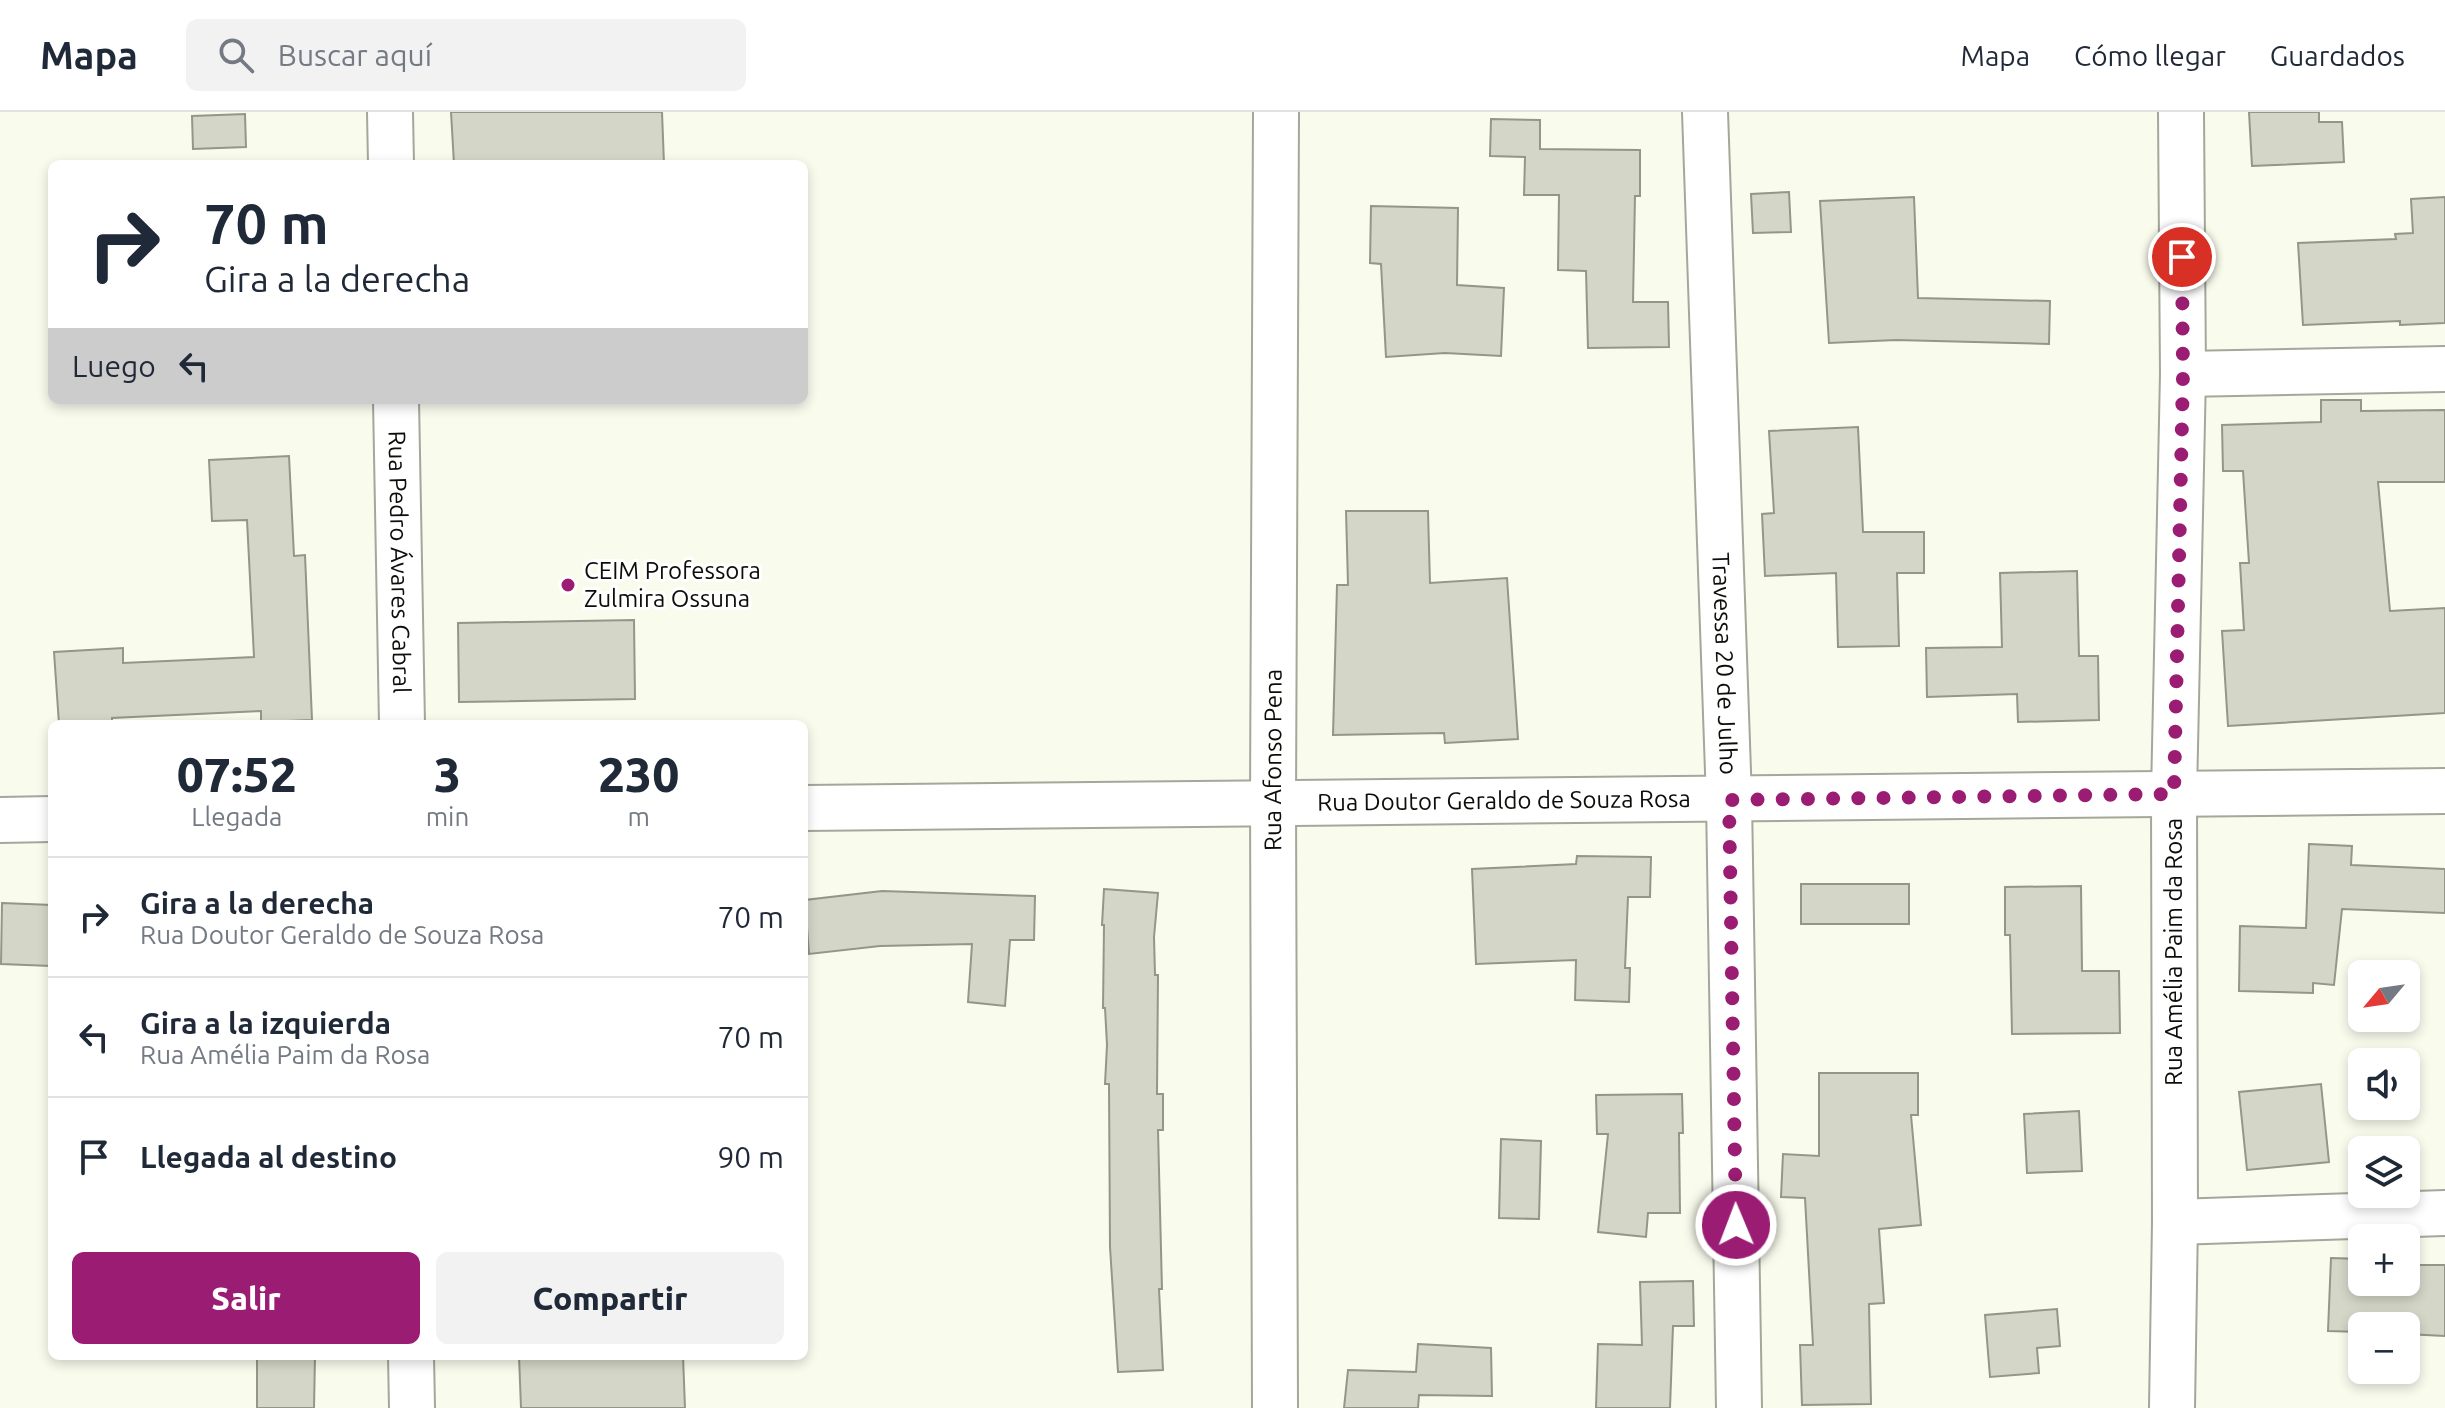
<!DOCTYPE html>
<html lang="es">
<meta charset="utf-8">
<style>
:root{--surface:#fff;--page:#f2f2f3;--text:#1f2937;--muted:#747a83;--line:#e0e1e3;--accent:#9b1d73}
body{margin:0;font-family:Ubuntu,sans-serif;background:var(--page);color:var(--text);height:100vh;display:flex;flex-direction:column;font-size:30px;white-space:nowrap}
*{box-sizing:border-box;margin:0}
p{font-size:26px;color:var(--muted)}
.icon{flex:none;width:44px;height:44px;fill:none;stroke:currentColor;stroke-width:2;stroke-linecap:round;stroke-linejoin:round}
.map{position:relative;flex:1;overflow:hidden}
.details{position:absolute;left:48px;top:608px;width:760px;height:640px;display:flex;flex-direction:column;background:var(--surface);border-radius:12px;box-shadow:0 4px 12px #0003}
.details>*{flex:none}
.top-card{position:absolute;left:48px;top:48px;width:760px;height:244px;border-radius:12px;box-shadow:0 4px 12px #0003;background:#fff;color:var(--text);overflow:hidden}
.needle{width:52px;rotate:241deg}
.fabs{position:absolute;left:2348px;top:848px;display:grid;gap:16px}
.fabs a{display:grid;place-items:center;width:72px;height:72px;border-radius:12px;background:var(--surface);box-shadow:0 4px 12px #0003;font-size:40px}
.pin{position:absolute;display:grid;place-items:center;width:68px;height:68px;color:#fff;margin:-34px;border:4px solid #fff;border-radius:50%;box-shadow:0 2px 8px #0007}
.me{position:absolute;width:88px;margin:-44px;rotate:359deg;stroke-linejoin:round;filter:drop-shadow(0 0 6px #0008)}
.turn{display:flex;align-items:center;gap:28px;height:168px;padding:0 24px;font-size:36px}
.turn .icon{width:104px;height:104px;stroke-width:2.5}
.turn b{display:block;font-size:56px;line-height:68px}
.then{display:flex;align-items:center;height:76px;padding:0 24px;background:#0003;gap:16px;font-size:30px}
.eta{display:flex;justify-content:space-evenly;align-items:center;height:136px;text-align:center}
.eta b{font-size:48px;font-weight:800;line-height:56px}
.action{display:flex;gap:16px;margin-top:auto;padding:16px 24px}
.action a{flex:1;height:92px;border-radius:12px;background:var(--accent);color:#fff;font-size:32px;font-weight:800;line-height:92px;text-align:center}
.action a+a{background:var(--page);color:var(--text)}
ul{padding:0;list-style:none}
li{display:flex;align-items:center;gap:24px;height:120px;padding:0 24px;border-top:2px solid var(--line)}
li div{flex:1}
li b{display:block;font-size:30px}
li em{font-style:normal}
header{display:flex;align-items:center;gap:48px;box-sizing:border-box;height:112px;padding:0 40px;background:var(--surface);border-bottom:2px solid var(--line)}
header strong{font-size:38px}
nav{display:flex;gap:44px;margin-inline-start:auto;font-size:28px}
.search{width:560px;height:72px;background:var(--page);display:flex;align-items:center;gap:20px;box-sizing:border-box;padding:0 28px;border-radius:12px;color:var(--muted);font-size:30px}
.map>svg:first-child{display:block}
.building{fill:#d4d7c8;stroke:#939688;stroke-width:2}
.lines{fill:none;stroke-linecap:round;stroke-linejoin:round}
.street-casing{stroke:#a4a799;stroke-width:48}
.secondary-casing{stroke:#a4a799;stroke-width:48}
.street{stroke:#fff;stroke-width:44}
.secondary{stroke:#fff;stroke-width:44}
.route{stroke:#9b1d73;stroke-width:14;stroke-dasharray:0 25.2}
.poi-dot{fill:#9b1d73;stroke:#fff;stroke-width:3}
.labels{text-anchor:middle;stroke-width:6;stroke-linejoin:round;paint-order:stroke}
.street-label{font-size:24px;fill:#0d0e09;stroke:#fff}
.poi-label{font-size:24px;fill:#0d0e09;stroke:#fff;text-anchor:start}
</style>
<header>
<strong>Mapa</strong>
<div class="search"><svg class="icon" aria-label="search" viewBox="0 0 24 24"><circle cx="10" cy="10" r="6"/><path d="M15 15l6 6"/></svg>Buscar aquí</div>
<nav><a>Mapa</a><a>Cómo llegar</a><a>Guardados</a></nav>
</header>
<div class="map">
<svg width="2445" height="1296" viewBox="0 0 2445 1296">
<rect width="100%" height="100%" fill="#f9fced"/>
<g class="building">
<polygon points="451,0 662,0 664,52 454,52"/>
<polygon points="2249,0 2319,0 2319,10 2342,10 2344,50 2252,54"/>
<polygon points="245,2 246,35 193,37 192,4"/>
<polygon points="1491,7 1540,8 1540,37 1640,38 1640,84 1635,84 1633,190 1668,190 1669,235 1588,236 1586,159 1558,158 1559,83 1524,83 1525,45 1490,44"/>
<polygon points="1789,80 1791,120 1753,121 1751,82"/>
<polygon points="1914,85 1918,186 2050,189 2049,232 1896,228 1829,231 1820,89"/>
<polygon points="2445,85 2445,211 2400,213 2400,209 2303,213 2298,131 2396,127 2395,122 2413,121 2411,87"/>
<polygon points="1371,94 1458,96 1457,173 1504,176 1501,244 1445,241 1386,245 1381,152 1370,151"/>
<polygon points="2321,288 2361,288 2361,299 2445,298 2445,370 2378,370 2390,499 2445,496 2445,601 2228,614 2222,519 2244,518 2240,451 2249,451 2243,359 2223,359 2222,313 2321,310"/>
<polygon points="1858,315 1863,420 1924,420 1924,461 1897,461 1899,534 1838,535 1836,461 1765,464 1762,402 1774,401 1769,319"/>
<polygon points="289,344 294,444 305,443 312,608 261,610 261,599 112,606 112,612 59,612 54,540 123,536 123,551 254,545 247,408 212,409 209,348"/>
<polygon points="1346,399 1428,399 1430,471 1507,466 1518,627 1445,631 1444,621 1333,623 1337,473 1348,473"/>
<polygon points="2077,459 2079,544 2098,544 2099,608 2018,610 2017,582 1927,585 1926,536 2002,535 2000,461"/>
<polygon points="634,508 635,587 459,590 458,511"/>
<polygon points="2309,732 2352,734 2351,753 2445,757 2445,801 2342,797 2334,873 2313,871 2313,881 2239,879 2240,814 2306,816"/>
<polygon points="1577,744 1651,745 1650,785 1628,785 1625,856 1630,856 1629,890 1575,888 1576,848 1476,852 1472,757 1576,752"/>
<rect x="1801" y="772" width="108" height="40"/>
<polygon points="2081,774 2082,859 2119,859 2120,921 2012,922 2010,823 2005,823 2005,775"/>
<polygon points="1104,777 1158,781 1154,825 1155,863 1158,863 1157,982 1163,982 1163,1018 1158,1018 1162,1177 1159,1177 1163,1258 1118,1260 1110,1135 1109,972 1105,972 1107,933 1105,896 1103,896 1104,813 1102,813"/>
<polygon points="882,779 1035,784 1034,828 1010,828 1005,894 968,890 972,832 880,834 809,842 805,788"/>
<polygon points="2,791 52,793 51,854 1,852"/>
<polygon points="1819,961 1918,961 1918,1003 1911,1003 1921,1113 1879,1117 1884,1191 1869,1192 1871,1292 1802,1293 1800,1233 1813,1233 1805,1086 1781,1085 1783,1042 1819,1044"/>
<polygon points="2321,972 2329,1050 2247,1058 2239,980"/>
<polygon points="1682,982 1683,1021 1679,1021 1680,1101 1648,1101 1646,1125 1598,1120 1608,1022 1597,1022 1596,983"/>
<polygon points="2079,999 2082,1059 2027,1061 2024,1002"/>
<polygon points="1501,1027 1541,1029 1539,1107 1499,1106"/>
<polygon points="2331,1146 2362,1147 2362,1170 2406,1170 2406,1149 2411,1149 2411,1153 2445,1153 2445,1224 2406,1222 2406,1214 2362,1214 2362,1220 2328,1219"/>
<polygon points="1693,1169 1694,1214 1673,1214 1670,1296 1596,1296 1598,1232 1642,1233 1640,1170"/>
<polygon points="2057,1197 2060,1234 2037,1236 2039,1261 1990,1265 1985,1203"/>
<polygon points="1418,1232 1491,1236 1492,1284 1419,1283 1418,1296 1344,1296 1348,1258 1416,1260"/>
<polygon points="257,1244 315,1244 314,1296 257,1296"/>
<polygon points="519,1244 683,1244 685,1296 521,1296"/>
</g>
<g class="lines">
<defs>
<g id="street">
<polyline points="390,0 391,52"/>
<path id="s1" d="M 1705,0 L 1729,688 L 1739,1296"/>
<polyline points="2183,262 2445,257"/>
<path id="s2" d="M 396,288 L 402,612"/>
<path id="s3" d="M 804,696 L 2445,679"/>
<polyline points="0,708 52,707"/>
<polyline points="2175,1110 2445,1101"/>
<polyline points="411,1244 412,1296"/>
<polyline points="2172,1296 2175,1110 2174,682 2183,262 2181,0"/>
</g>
<g id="secondary">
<path id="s4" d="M 1275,1296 L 1273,690 L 1276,0"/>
</g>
</defs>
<use href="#street" class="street-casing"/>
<use href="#secondary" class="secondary-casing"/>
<use href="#street" class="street"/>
<use href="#secondary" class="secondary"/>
</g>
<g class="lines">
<polyline class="route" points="1736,1113 1729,688 2174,682 2183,262 2182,145"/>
</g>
<circle class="poi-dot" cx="568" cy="473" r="8"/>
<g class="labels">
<g class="street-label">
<text dy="8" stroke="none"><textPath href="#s2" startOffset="162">Rua Pedro Ávares Cabral</textPath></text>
<text dy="8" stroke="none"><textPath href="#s1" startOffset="552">Travessa 20 de Julho</textPath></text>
<text dy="8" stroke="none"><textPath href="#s4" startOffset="648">Rua Afonso Pena</textPath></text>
<text dy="8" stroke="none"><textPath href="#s3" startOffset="700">Rua Doutor Geraldo de Souza Rosa</textPath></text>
<text transform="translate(2174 840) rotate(-90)" y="8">Rua Amélia Paim da Rosa</text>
</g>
<g class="poi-label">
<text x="584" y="467">CEIM Professora<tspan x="584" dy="28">Zulmira Ossuna</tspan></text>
</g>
</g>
</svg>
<div class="fabs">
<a><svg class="needle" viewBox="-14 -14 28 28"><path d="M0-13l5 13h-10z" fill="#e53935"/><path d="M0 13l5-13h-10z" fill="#747a83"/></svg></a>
<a><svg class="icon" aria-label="sound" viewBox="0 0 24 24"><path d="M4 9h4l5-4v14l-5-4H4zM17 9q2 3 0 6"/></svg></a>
<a><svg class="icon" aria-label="layers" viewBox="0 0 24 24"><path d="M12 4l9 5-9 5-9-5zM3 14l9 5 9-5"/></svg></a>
<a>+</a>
<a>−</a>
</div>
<div class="pin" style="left:2182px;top:145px;background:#d93025"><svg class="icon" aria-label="arrive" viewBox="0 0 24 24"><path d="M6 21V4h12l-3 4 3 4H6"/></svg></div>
<svg class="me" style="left:1736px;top:1113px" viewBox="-20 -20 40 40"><circle r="17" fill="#9b1d73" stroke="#fff" stroke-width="3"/><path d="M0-11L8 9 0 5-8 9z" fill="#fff"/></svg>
<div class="top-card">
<div class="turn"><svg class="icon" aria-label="right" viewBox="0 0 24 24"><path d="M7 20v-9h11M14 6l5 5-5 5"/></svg><div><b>70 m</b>Gira a la derecha</div></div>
<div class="then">Luego<svg class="icon" aria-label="left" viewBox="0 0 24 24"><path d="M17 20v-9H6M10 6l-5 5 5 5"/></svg></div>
</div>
<section class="details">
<div class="eta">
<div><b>07:52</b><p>Llegada</p></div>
<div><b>3</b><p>min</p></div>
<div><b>230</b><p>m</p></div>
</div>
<ul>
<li><svg class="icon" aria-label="right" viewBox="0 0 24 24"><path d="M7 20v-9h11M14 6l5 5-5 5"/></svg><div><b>Gira a la derecha</b><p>Rua Doutor Geraldo de Souza Rosa</p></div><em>70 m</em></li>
<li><svg class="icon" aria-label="left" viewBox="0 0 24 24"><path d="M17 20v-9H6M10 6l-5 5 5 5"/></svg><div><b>Gira a la izquierda</b><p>Rua Amélia Paim da Rosa</p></div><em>70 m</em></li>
<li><svg class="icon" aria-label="arrive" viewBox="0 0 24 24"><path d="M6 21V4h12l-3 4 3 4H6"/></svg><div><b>Llegada al destino</b></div><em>90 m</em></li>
</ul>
<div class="action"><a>Salir</a><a>Compartir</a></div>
</section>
</div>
